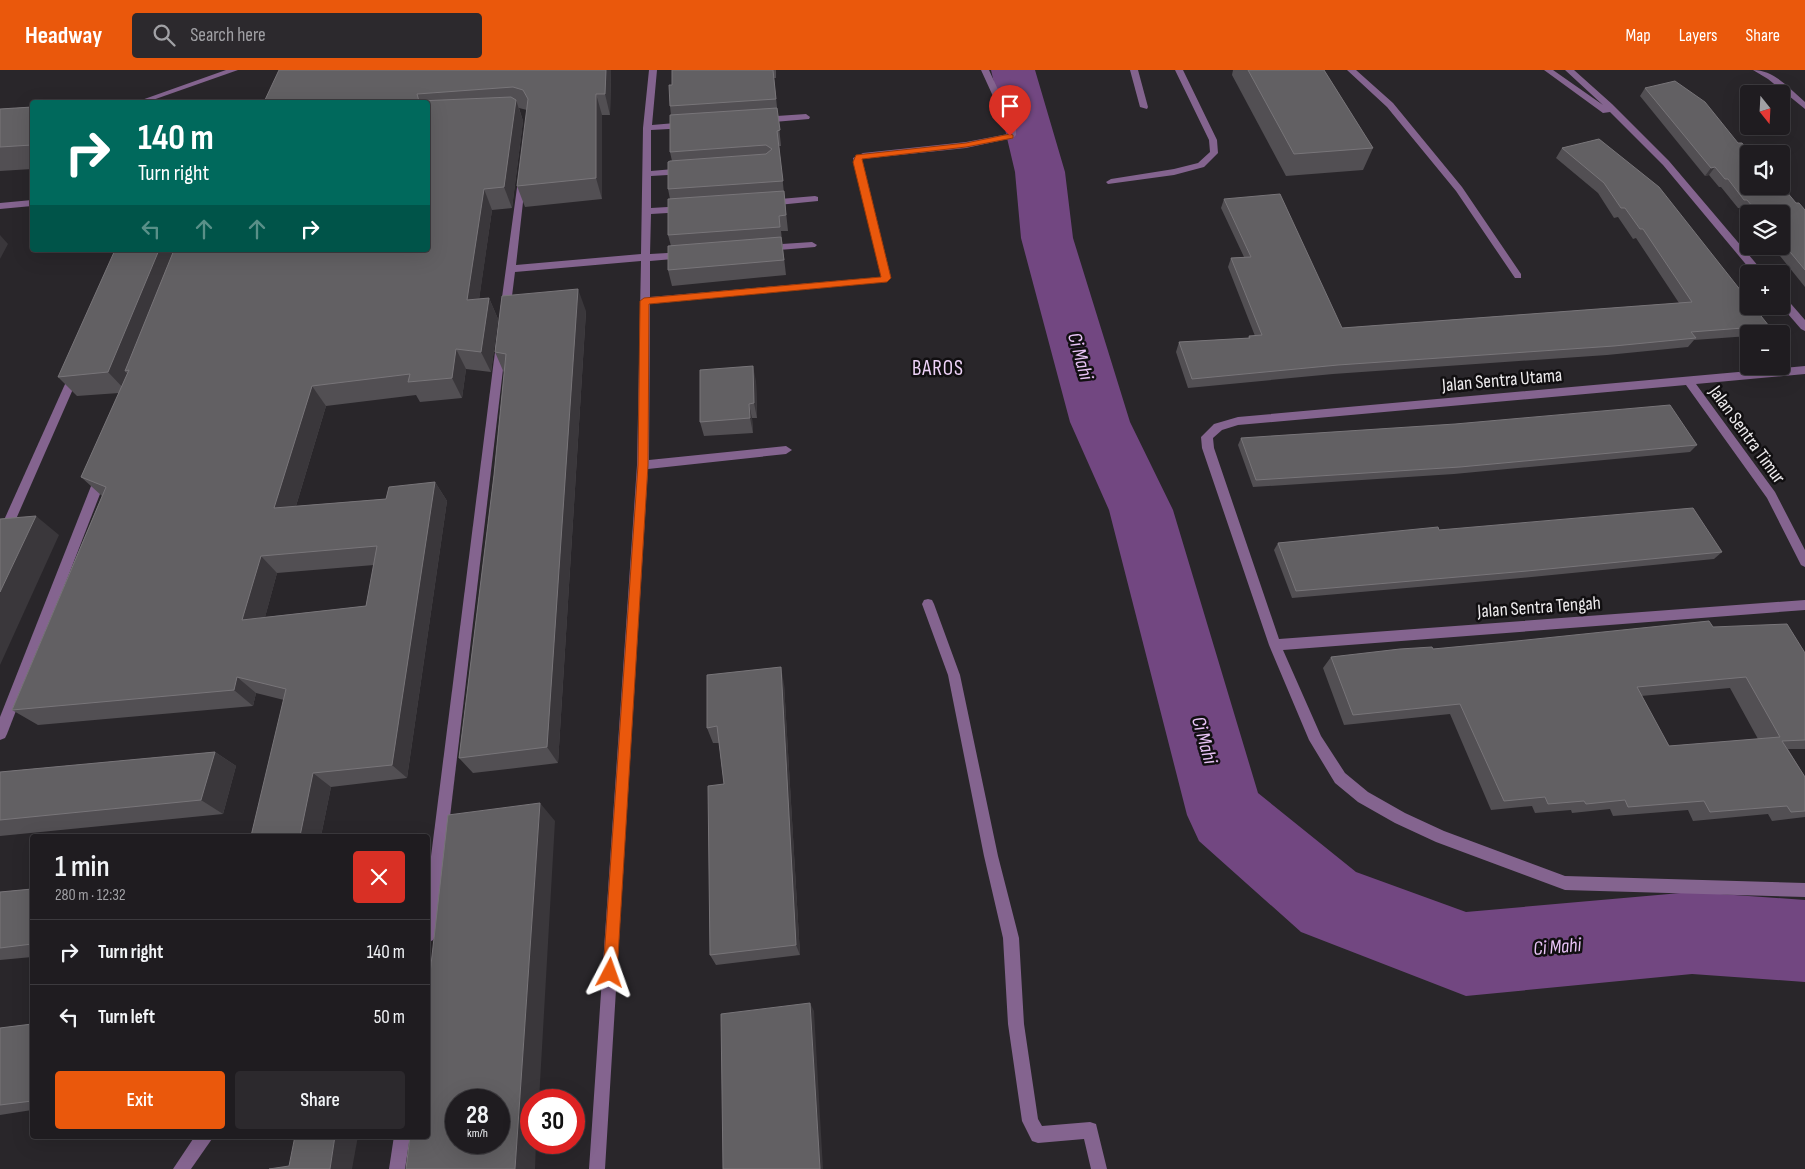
<!DOCTYPE html>
<meta charset="utf-8">
<style>
:root{--surface:#1f1c20;--page:#2c292d;--text:#f1f3f6;--muted:#a1a1a5;--line:#3c3a3e;--accent:#ea580c}
body{margin:0;font-family:"Sofia Sans Condensed",sans-serif;background:var(--page);color:var(--text);height:100vh;display:flex;flex-direction:column;font-size:19px;white-space:nowrap}
*{box-sizing:border-box;margin:0}
p{font-size:16px;color:var(--muted)}
.icon{flex:none;width:28px;height:28px;fill:none;stroke:currentColor;stroke-width:2;stroke-linecap:round;stroke-linejoin:round}
.map{position:relative;flex:1;overflow:hidden}
.drawer{position:absolute;left:30px;top:764px;width:400px;height:305px;display:flex;flex-direction:column;background:var(--surface);border-radius:5px;box-shadow:0 5px 20px #0002,0 0 0 1px var(--line)}
.drawer>*{flex:none}
.hud{position:absolute;left:30px;top:30px;width:400px;height:152px;border-radius:5px;box-shadow:0 5px 20px #0002,0 0 0 1px var(--line);background:#00695c;color:#fff;overflow:hidden}
.needle{width:32px;rotate:162deg}
.buttons{position:absolute;left:1740px;top:15px;display:grid;gap:10px}
.buttons a{display:grid;place-items:center;width:50px;height:50px;border-radius:5px;background:var(--surface);box-shadow:0 5px 20px #0002,0 0 0 1px var(--line);font-size:25px}
.speed{position:absolute;left:445px;top:1019px;display:flex;gap:10px;font-size:25px;font-weight:700;text-align:center}
.speed>*{display:grid;place-content:center;width:65px;height:65px;border-radius:50%;background:var(--surface);box-shadow:0 5px 20px #0002,0 0 0 1px var(--line);line-height:1}
.speed small{font-size:12px;font-weight:400}
.speed .limit{border:8px solid #d22;background:#fff;color:#111}
.pin{position:absolute;display:grid;place-items:center;width:42px;height:42px;color:#fff;margin:-51px -21px;border-radius:50% 50% 50% 0;rotate:-45deg;box-shadow:0 0 5px #0007}
.pin .icon{rotate:45deg}
.me{position:absolute;width:55px;margin:-28px;rotate:4deg;stroke-linejoin:round;filter:drop-shadow(0 0 4px #0008)}
.turn{display:flex;align-items:center;gap:18px;height:105px;padding:0 25px;font-size:22px}
.turn .icon{width:65px;height:65px;stroke-width:2.5}
.turn b{display:block;font-size:35px;line-height:42px}
.lanes{display:flex;align-items:center;height:48px;padding:0 25px;background:#0003;justify-content:center;gap:25px;direction:ltr}
.lanes .off{opacity:.35}
.round{display:grid;place-items:center;flex:none;width:52px;height:52px;border-radius:5px;background:var(--page)}
.summary{display:flex;align-items:center;justify-content:space-between;height:85px;padding:0 25px}
h1{font-size:30px;font-weight:600;line-height:38px}
.primary-button{display:flex;gap:10px;margin-top:auto;padding:10px 25px}
.primary-button a{flex:1;height:58px;border-radius:5px;background:var(--accent);color:#fff;font-size:20px;font-weight:600;line-height:58px;text-align:center}
.primary-button a+a{background:var(--page);color:var(--text)}
ul{padding:0;list-style:none}
li{display:flex;align-items:center;gap:15px;height:65px;padding:0 25px;border-top:1px solid var(--line)}
li div{flex:1}
li b{display:block;font-size:19px}
li em{font-style:normal}
header{display:flex;align-items:center;gap:30px;box-sizing:border-box;height:70px;padding:0 25px;background:var(--accent);color:#fff}
header strong{font-size:24px}
nav{display:flex;gap:28px;margin-inline-start:auto;font-size:18px}
.search{width:350px;height:45px;background:var(--page);display:flex;align-items:center;gap:12px;box-sizing:border-box;padding:0 18px;border-radius:5px;color:var(--muted);font-size:19px}
.map>svg:first-child{display:block}
.lines{fill:none;stroke-linecap:round;stroke-linejoin:round}
.river{fill:#724781;fill-rule:evenodd}
.minor{fill:#84648f;fill-rule:evenodd}
.wall{fill:#524f53;fill-rule:evenodd}
.shaded-wall{fill:#3a373b}
.building{fill:#626063;stroke:#787579;fill-rule:evenodd}
.route{fill:#ea580c;stroke:#983908}
.labels{text-anchor:middle;stroke-width:5;stroke-linejoin:round;paint-order:stroke}
.street-label{font-size:19px;fill:#edebed;stroke:#110f11}
.water-label{font-size:20px;font-style:italic;fill:#e9c4f7;stroke:#110f11}
.quarter-label{font-size:21px;letter-spacing:1px;fill:#eed2f8;stroke:#110f11}
</style>
<header>
<strong>Headway</strong>
<div class="search"><svg class="icon" aria-label="search" viewBox="0 0 24 24"><circle cx="10" cy="10" r="6"/><path d="M15 15l6 6"/></svg>Search here</div>
<nav><a>Map</a><a>Layers</a><a>Share</a></nav>
</header>
<div class="map">
<svg width="1805" height="1099" viewBox="0 0 1805 1099">
<rect width="100%" height="100%" fill="#29262a"/>
<g class="lines">
<polygon class="river" points="991,0 1035,0 1065,102 1073,168 1130,352 1173,440 1258,723 1356,802 1466,842 1692,822 1805,830 1805,912 1692,904 1466,926 1301,862 1199,771 1187,745 1109,440 1070,352 1021,168 1015,102"/>
<g class="minor">
<polygon points="226,0 238,0 147,32 136,32"/>
<polygon points="649,0 657,0 652,55 687,52 691,55 687,58 651,60 651,101 685,98 689,101 685,104 651,106 651,138 684,136 689,139 684,142 651,144 650,184 685,182 690,185 685,188 650,191 650,227 881,207 853,88 863,83 966,72 1008,64 1008,59 981,0 989,0 1016,59 1016,65 1013,68 966,78 862,89 891,208 886,212 650,234 649,390 786,376 792,380 786,384 648,399 605,1099 589,1099 637,395 641,191 515,202 510,242 505,245 500,242 519,103 526,105 516,195 641,184 643,58"/>
<polygon points="1130,0 1138,0 1148,37 1147,39 1140,37"/>
<polygon points="1175,0 1183,0 1217,70 1218,83 1204,97 1174,105 1108,114 1106,112 1111,109 1174,99 1198,93 1210,82 1209,70"/>
<polygon points="1347,0 1356,0 1393,33 1462,117 1521,204 1521,208 1515,208 1456,121 1387,37"/>
<polygon points="1544,0 1553,0 1603,35 1565,0 1574,0 1612,34 1669,91 1765,204 1754,204 1663,95 1610,42 1603,43"/>
<path d="M 1753,0 C 1774,0 1789,18 1805,32 L 1805,39 L 1768,9 Z"/>
<polygon points="806,44 810,47 809,49 761,53 757,50 761,47"/>
<polygon points="815,126 818,127 818,131 768,136 763,133 768,130"/>
<polygon points="32,130 32,136 0,139 0,133"/>
<polygon points="812,172 817,175 815,177 767,181 762,178 767,175"/>
<polygon points="1781,226 1785,227 1805,250 1805,261 1801,259 1781,236"/>
<polygon points="501,270 506,274 436,865 433,870 428,873 428,810 496,274"/>
<polygon points="1805,296 1805,304 1696,314 1775,422 1805,480 1805,497 1801,495 1767,428 1686,315 1238,355 1222,360 1213,368 1214,378 1279,569 1805,530 1805,540 1283,580 1321,666 1345,703 1368,722 1405,743 1444,761 1565,806 1805,813 1805,827 1565,820 1436,772 1395,753 1358,732 1335,713 1309,670 1269,575 1202,378 1201,367 1214,354 1238,347"/>
<polygon points="75,299 80,303 6,472 0,477 0,459 70,303"/>
<polygon points="101,402 107,406 7,664 5,668 0,670 0,647 95,406"/>
<polygon points="928,529 932,530 934,534 960,605 998,786 1019,868 1024,954 1038,1049 1042,1056 1090,1052 1096,1054 1107,1099 1091,1099 1084,1069 1038,1073 1032,1071 1022,1051 1008,954 1003,868 984,786 948,605 922,534 924,530"/>
<polygon points="195,1066 214,1066 191,1099 173,1099"/>
<polygon points="394,1066 410,1066 405,1099 389,1099"/>
</g>
</g>
<g class="wall">
<path d="M 611,0 L 610,45 L 602,45 L 602,129 L 525,137 L 517,116 L 527,40 L 519,38 L 523,51 L 512,138 L 492,140 L 479,229 L 489,228 L 498,249 L 491,302 L 466,299 L 462,328 L 420,332 L 416,325 L 326,336 L 296,436 L 386,429 L 435,412 L 447,431 L 407,708 L 331,717 L 321,766 L 251,766 L 284,630 L 256,623 L 253,636 L 38,655 L 12,640 L 102,426 L 81,407 L 119,323 L 77,326 L 58,307 L 428,180 L 264,32 ZM 374,495 L 366,536 L 265,547 L 277,503 Z"/>
<polygon points="672,0 776,0 776,8 774,8 781,76 779,76 788,161 781,161 786,205 672,216 668,200 671,176 668,165 670,129 668,119 672,91 670,82 671,45 670,36 672,15"/>
<polygon points="1233,0 1324,0 1373,78 1363,100 1286,106 1232,5"/>
<polygon points="1645,18 1738,73 1796,133 1805,140 1805,217 1772,176 1781,176 1781,144 1749,144 1749,148 1741,138 1738,138 1721,117 1719,117 1709,105 1705,106 1640,26"/>
<polygon points="32,37 32,99 0,101 0,39"/>
<polygon points="1599,69 1769,256 1762,264 1749,264 1749,266 1694,270 1688,277 1607,285 1333,304 1188,318 1176,282 1179,272 1248,268 1249,266 1255,266 1228,197 1231,188 1244,187 1221,138 1224,129 1342,258 1679,233 1636,168 1633,169 1618,147 1614,148 1598,123 1556,88 1562,78"/>
<polygon points="586,241 558,693 473,703 459,688 494,405 504,303 495,282"/>
<polygon points="756,311 757,348 752,348 753,363 704,366 700,352"/>
<polygon points="1241,368 1697,375 1690,382 1454,404 1253,417 1238,375"/>
<polygon points="1439,460 1722,482 1714,489 1521,508 1292,528 1274,480 1278,473"/>
<path d="M 1713,557 L 1805,583 L 1805,679 L 1788,679 L 1805,707 L 1805,747 L 1772,751 L 1768,744 L 1693,751 L 1688,740 L 1613,746 L 1610,739 L 1572,743 L 1571,740 L 1535,743 L 1532,736 L 1491,740 L 1450,644 L 1344,655 L 1323,598 L 1331,587 ZM 1730,618 L 1758,669 L 1669,676 L 1641,626 Z"/>
<polygon points="784,614 800,885 716,895 710,885 724,714 719,673 713,673 707,658"/>
<polygon points="215,682 236,696 223,744 0,766 0,702"/>
<polygon points="32,819 32,887 0,890 0,822"/>
<polygon points="32,954 32,1040 0,1045 0,958"/>
</g>
<g class="shaded-wall">
<polygon points="606,0 611,0 610,45 605,24"/>
<polygon points="596,24 602,45 602,129 596,108"/>
<polygon points="516,30 523,51 512,138 504,117"/>
<polygon points="1715,97 1709,105 1705,106 1711,98"/>
<polygon points="484,119 492,140 476,251 467,230"/>
<polygon points="0,165 8,174 0,189"/>
<polygon points="159,180 183,180 129,300 125,301 132,309 127,322 108,302"/>
<polygon points="578,219 586,241 558,693 547,677"/>
<polygon points="489,228 498,249 491,302 481,282"/>
<polygon points="456,279 466,299 462,328 452,308"/>
<polygon points="753,296 756,311 757,348 754,333"/>
<polygon points="312,316 326,336 290,456 274,438"/>
<polygon points="749,334 752,348 753,363 750,348"/>
<polygon points="435,412 447,431 407,708 392,695"/>
<polygon points="36,446 59,465 0,595 0,522"/>
<polygon points="261,486 277,503 260,566 242,550"/>
<polygon points="781,597 784,614 800,885 796,875"/>
<polygon points="237,607 256,623 253,636 234,620"/>
<polygon points="215,682 236,696 223,744 201,730"/>
<polygon points="313,703 331,717 321,766 300,766"/>
<polygon points="540,733 555,751 539,1030 531,1030 531,1072 536,1072 535,1099 515,1099"/>
<polygon points="810,933 814,941 823,1099 820,1099"/>
<polygon points="335,1066 358,1066 352,1099 330,1099"/>
</g>
<g class="building">
<path d="M 279,0 L 606,0 L 605,24 L 596,24 L 596,108 L 517,116 L 528,29 L 523,20 L 513,17 L 417,24 L 419,31 L 511,27 L 516,30 L 504,117 L 484,119 L 467,230 L 489,228 L 481,282 L 456,279 L 452,308 L 408,312 L 410,304 L 312,316 L 274,438 L 386,429 L 389,417 L 435,412 L 392,695 L 313,703 L 300,766 L 251,766 L 286,619 L 237,607 L 234,620 L 12,640 L 106,417 L 81,407 L 129,300 L 125,301 L 174,180 L 428,180 L 428,32 L 264,32 ZM 377,476 L 366,536 L 242,550 L 261,486 Z"/>
<polygon points="672,0 773,0 776,29 670,36 669,15 672,15"/>
<polygon points="1248,0 1324,0 1373,78 1294,84"/>
<polygon points="1675,11 1705,32 1738,73 1742,73 1751,84 1749,84 1749,116 1781,116 1781,115 1796,133 1799,133 1805,140 1805,200 1781,171 1781,144 1759,144 1747,130 1744,130 1728,109 1725,109 1715,97 1711,98 1645,18"/>
<polygon points="32,37 32,75 0,77 0,39"/>
<polygon points="777,38 780,60 777,61 783,111 668,119 668,92 670,91 766,84 772,79 766,75 670,82 670,45"/>
<polygon points="1599,69 1659,117 1749,231 1749,236 1753,236 1769,256 1691,262 1696,268 1614,276 1338,295 1192,309 1179,272 1250,268 1249,266 1262,265 1231,188 1251,187 1224,129 1280,124 1342,258 1692,232 1643,159 1640,159 1625,138 1621,138 1604,113 1562,78"/>
<polygon points="784,121 786,145 779,146 780,157 668,165 668,129"/>
<polygon points="781,167 784,190 668,200 668,176"/>
<polygon points="115,180 159,180 108,302 58,307"/>
<polygon points="578,219 547,677 459,688 494,405 506,284 495,282 502,226"/>
<polygon points="753,296 754,333 749,334 750,348 700,352 700,300"/>
<polygon points="1670,335 1697,375 1460,397 1256,410 1241,368 1455,354"/>
<polygon points="1693,438 1722,482 1527,501 1296,521 1278,473 1438,457 1439,460"/>
<polygon points="36,446 0,522 0,449"/>
<path d="M 1709,551 L 1713,557 L 1787,554 L 1805,583 L 1805,670 L 1782,671 L 1805,707 L 1805,741 L 1791,742 L 1787,736 L 1710,742 L 1704,731 L 1628,737 L 1625,730 L 1586,734 L 1584,731 L 1548,734 L 1545,727 L 1504,731 L 1460,634 L 1353,645 L 1331,587 L 1400,579 L 1432,577 L 1433,579 L 1507,572 ZM 1746,607 L 1780,667 L 1669,676 L 1637,617 Z"/>
<polygon points="781,597 796,875 710,885 708,716 724,714 717,656 707,658 707,605"/>
<polygon points="215,682 201,730 0,750 0,702"/>
<path d="M 540,733 L 515,1099 L 406,1099 L 410,1066 L 428,1066 L 428,921 L 448,745 ZM 456,1030 L 499,1030 L 499,1072 L 456,1072 Z"/>
<polygon points="32,819 32,874 0,878 0,822"/>
<polygon points="810,933 820,1099 723,1099 721,944"/>
<polygon points="32,954 32,1031 0,1035 0,958"/>
<polygon points="295,1066 335,1066 330,1099 269,1099 289,1096"/>
</g>
<polygon class="route" points="1010,64 1013,65 1013,68 966,77 862,89 891,208 887,212 649,234 648,395 617,903 615,908 610,910 605,908 603,903 638,395 640,231 644,228 881,207 853,92 856,85 966,73"/>
<g class="labels">
<g class="street-label">
<text transform="translate(1502 309) rotate(-5)" y="7">Jalan Sentra Utama</text>
<text transform="translate(1748 364) rotate(54)" y="7">Jalan Sentra Timur</text>
<text transform="translate(1539 536) rotate(-4)" y="7">Jalan Sentra Tengah</text>
</g>
<g class="water-label">
<text transform="translate(1081 286) rotate(74)" y="7">Ci Mahi</text>
<text transform="translate(1205 670) rotate(74)" y="7">Ci Mahi</text>
<text transform="translate(1557 876) rotate(-5)" y="7">Ci Mahi</text>
</g>
<g class="quarter-label">
<text x="938" y="305">BAROS</text>
</g>
</g>
</svg>
<div class="buttons">
<a><svg class="needle" viewBox="-14 -14 28 28"><path d="M0-13l5 13h-10z" fill="#e53935"/><path d="M0 13l5-13h-10z" fill="#a1a1a5"/></svg></a>
<a><svg class="icon" aria-label="sound" viewBox="0 0 24 24"><path d="M4 9h4l5-4v14l-5-4H4zM17 9q2 3 0 6"/></svg></a>
<a><svg class="icon" aria-label="layers" viewBox="0 0 24 24"><path d="M12 4l9 5-9 5-9-5zM3 14l9 5 9-5"/></svg></a>
<a>+</a>
<a>−</a>
</div>
<div class="speed"><div>28<small>km/h</small></div><div class="limit">30</div></div>
<div class="pin" style="left:1010px;top:66px;background:#d93025"><svg class="icon" aria-label="arrive" viewBox="0 0 24 24"><path d="M6 21V4h12l-3 4 3 4H6"/></svg></div>
<svg class="me" style="left:610px;top:903px" viewBox="-20 -20 40 40"><path d="M0-17L14 15 0 8-14 15z" fill="#ea580c" stroke="#fff" stroke-width="4"/></svg>
<div class="hud">
<div class="turn"><svg class="icon" aria-label="right" viewBox="0 0 24 24"><path d="M7 20v-9h11M14 6l5 5-5 5"/></svg><div><b>140 m</b>Turn right</div></div>
<div class="lanes"><svg class="icon off" aria-label="left" viewBox="0 0 24 24"><path d="M17 20v-9H6M10 6l-5 5 5 5"/></svg><svg class="icon off" aria-label="ahead" viewBox="0 0 24 24"><path d="M12 20V5M6 11l6-6 6 6"/></svg><svg class="icon off" aria-label="ahead" viewBox="0 0 24 24"><path d="M12 20V5M6 11l6-6 6 6"/></svg><svg class="icon" aria-label="right" viewBox="0 0 24 24"><path d="M7 20v-9h11M14 6l5 5-5 5"/></svg></div>
</div>
<section class="drawer">
<div class="summary"><div><h1>1 min</h1><p>280 m · 12:32</p></div><a class="round" style="background:#d93025;color:#fff"><svg class="icon" aria-label="close" viewBox="0 0 24 24"><path d="M6 6l12 12M18 6L6 18"/></svg></a></div>
<ul>
<li><svg class="icon" aria-label="right" viewBox="0 0 24 24"><path d="M7 20v-9h11M14 6l5 5-5 5"/></svg><div><b>Turn right</b></div><em>140 m</em></li>
<li><svg class="icon" aria-label="left" viewBox="0 0 24 24"><path d="M17 20v-9H6M10 6l-5 5 5 5"/></svg><div><b>Turn left</b></div><em>50 m</em></li>
</ul>
<div class="primary-button"><a>Exit</a><a>Share</a></div>
</section>
</div>
